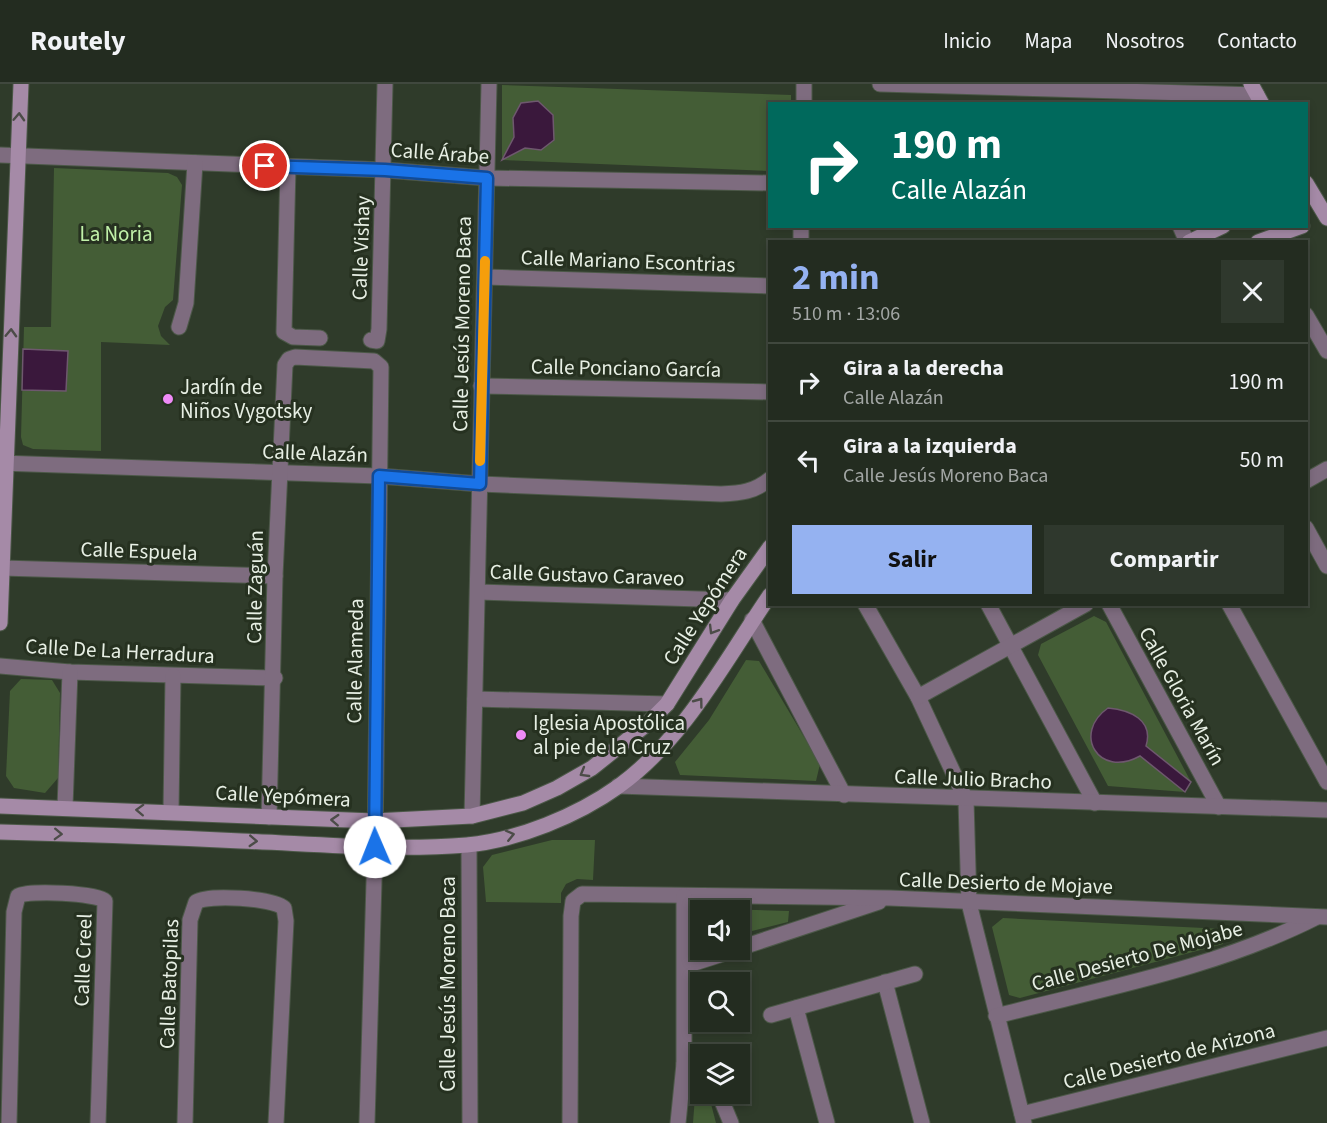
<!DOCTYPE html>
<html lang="es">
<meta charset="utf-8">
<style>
:root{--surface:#232c20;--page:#2f382d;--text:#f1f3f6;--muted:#a3a7a5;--line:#40483e;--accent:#95b2f1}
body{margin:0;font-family:"Source Sans 3",sans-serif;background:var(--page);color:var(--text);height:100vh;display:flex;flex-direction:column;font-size:22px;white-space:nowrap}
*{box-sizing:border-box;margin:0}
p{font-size:20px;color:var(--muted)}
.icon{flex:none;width:33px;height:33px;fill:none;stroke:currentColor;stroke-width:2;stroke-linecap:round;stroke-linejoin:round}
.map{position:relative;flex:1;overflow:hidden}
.sheet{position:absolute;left:768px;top:156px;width:540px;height:366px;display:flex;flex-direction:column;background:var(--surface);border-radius:0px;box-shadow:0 3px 9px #0003,0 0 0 2px var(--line)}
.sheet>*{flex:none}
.top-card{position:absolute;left:768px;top:18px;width:540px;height:126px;border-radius:0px;box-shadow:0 3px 9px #0003,0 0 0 2px var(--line);background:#00695c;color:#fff;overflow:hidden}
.tools{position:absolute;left:690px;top:816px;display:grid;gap:12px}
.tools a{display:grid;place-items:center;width:60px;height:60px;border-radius:0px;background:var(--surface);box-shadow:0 3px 9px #0003,0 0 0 2px var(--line);font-size:30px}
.pin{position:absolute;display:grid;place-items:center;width:51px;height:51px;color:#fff;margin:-26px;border:3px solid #fff;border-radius:50%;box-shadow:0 2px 6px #0007}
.me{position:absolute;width:66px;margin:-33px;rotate:359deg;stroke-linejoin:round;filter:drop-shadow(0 0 4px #0008)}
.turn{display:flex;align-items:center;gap:21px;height:126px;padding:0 24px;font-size:27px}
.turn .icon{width:78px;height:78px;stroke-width:2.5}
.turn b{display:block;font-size:42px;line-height:51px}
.round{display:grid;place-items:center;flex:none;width:63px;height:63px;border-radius:0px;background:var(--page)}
.head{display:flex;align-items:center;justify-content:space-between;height:102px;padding:0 24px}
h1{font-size:36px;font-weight:700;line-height:45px;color:var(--accent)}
.cta{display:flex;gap:12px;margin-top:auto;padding:12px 24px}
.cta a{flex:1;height:69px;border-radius:0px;background:var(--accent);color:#111;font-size:24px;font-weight:700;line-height:69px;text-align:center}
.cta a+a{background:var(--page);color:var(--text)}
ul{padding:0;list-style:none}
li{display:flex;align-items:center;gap:18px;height:78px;padding:0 24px;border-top:2px solid var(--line)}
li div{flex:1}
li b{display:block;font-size:22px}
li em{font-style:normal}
header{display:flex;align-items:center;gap:36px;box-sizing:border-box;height:84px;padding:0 30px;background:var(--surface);border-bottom:2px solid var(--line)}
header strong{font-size:28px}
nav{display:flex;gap:33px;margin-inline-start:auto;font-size:21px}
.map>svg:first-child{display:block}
.green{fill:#445d36}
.water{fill:#3a183c;stroke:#6e586e;stroke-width:1.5}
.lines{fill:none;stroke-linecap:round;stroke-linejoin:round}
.street-casing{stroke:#4c5848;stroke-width:17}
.secondary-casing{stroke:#4c5848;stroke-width:17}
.street{stroke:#7e6c7f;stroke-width:15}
.secondary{stroke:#a58aa7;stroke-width:15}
.oneway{stroke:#4c4c48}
.route-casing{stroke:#114b97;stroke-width:15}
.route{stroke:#1a73e8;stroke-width:10}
.slow{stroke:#f59e0b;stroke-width:10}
.poi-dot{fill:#ef8bf7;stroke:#263120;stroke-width:2}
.labels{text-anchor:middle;stroke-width:6;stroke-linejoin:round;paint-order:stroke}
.street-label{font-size:21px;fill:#e7efe4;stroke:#263120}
.park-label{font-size:21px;fill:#c1f1a9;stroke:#263120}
.poi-label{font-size:21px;fill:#e7efe4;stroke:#263120;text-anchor:start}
</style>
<header>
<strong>Routely</strong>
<nav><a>Inicio</a><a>Mapa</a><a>Nosotros</a><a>Contacto</a></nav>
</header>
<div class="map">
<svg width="1327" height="1039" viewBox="0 0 1327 1039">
<rect width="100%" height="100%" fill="#2f3b2a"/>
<g class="green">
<polygon points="502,1 791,11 791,19 770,20 769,87 502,76"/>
<polygon points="54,84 168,89 177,93 182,101 173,216 165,223 158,242 161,252 170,261 101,258 101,367 33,365 23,361 21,353 24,243 51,243"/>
<polygon points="1094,532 1106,538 1191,698 1185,708 1108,702 1038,571 1041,560"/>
<polygon points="746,576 759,577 820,680 816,697 680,691 675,678 709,636"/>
<polygon points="21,595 52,596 60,609 58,694 45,709 14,704 6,692 10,607"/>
<polygon points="552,756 595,756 593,796 577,795 566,800 561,809 561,819 486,818 483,783 492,771"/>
<polygon points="695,824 789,827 788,838 740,850 740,826 700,826 700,859 698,859"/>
<polygon points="1003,834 1224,845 1223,860 1020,914 1009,911 992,843"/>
<polygon points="695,1012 710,1016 716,1039 693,1039"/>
</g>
<g class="water">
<polygon points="538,17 553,31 554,56 541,66 525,64 502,76 514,53 513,34 521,19"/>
<polygon points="23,265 68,267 66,307 22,306"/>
<path d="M 1108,624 C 1130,626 1154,636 1146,662 L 1191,698 L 1185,708 L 1140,672 C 1098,695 1072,649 1108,624 Z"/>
</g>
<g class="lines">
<defs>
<g id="street">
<polyline points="880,0 1257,11"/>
<polyline points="804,20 804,0"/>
<polyline points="0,71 385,86 487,94 770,99"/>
<polyline points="288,83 284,248 293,253 320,254"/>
<polyline points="1180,142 1187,158"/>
<polyline points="801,158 801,142"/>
<polyline points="485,193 770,202"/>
<polyline points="1306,231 1327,267"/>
<polyline points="179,243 186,219 195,79"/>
<polyline points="371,256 377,257 379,245 385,0"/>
<polyline points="481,302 770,308"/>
<path d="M 0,379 L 379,392 L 480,400 L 721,410 C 741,409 754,408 770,395"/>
<polyline points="1306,397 1327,385"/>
<polyline points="1306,444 1327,482"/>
<polyline points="2,484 275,492"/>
<polyline points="478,508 732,516"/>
<polyline points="865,520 918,613 966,716 969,819 1024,1039"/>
<polyline points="988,520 1095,719"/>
<polyline points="1109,520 1219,723"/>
<polyline points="1229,520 1327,698"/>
<polyline points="752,536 844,711"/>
<polyline points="0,582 70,588 275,594"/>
<polyline points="918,613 1086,520"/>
<polyline points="475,615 667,620"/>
<polyline points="618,702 1327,726"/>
<polyline points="65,723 70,588"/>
<polyline points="171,727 173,592"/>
<polyline points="472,732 489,0"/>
<polyline points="269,733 275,492 285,281 289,275 295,273 374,277 381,283 375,763 367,1039"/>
<polyline points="469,761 470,1039"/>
<polyline points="740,864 879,818"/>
<polyline points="685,882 735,866"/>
<polyline points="885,898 922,1039"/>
<polyline points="796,924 827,1039"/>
<polyline points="771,931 915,890"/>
<path d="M 996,932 C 1105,904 1216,884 1317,833"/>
<polyline points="684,980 700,989"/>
<polyline points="719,1010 731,1039"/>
<polyline points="1022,1030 1327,954"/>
<path d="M 9,1039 L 14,828 L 18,812 C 29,806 97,809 105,817 L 98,1039"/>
<path d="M 185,1039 L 190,836 L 196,818 C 208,810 273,814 284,824 L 286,837 L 276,1039"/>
<polyline points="570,1039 571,832 573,817 582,810 890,814 1327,833"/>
<polyline points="678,1039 684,980 684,812"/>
</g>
<g id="secondary">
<polyline points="1251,0 1262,20"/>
<polyline points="1306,99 1327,134"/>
<polyline points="1189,158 1223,142"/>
<polyline points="1258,158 1302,142"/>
<polyline points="0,539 21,0"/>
<polyline points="0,722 374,737 472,732 523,719 557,704 592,684 647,640 667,620 732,516 770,463"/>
<path d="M 0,748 C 80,750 160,753 241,757 C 316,760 392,767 467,761 C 518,756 577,732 619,702 C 686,653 724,578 770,511"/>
</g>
</defs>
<use href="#street" class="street-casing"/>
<use href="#secondary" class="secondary-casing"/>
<use href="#street" class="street"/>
<use href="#secondary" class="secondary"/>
</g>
<defs><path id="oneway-chevron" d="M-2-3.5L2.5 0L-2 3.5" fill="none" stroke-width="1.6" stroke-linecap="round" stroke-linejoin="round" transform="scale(1.5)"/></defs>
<g class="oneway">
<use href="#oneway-chevron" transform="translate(19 33) rotate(-87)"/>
<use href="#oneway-chevron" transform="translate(11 249) rotate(-88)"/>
<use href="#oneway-chevron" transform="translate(713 546) rotate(121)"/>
<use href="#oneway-chevron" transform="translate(699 618) rotate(-53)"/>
<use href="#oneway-chevron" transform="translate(584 689) rotate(150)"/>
<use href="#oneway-chevron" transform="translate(140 726) rotate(-178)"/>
<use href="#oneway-chevron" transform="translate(335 736) rotate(-177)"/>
<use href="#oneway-chevron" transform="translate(58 750) rotate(2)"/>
<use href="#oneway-chevron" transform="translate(510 751) rotate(-13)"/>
<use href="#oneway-chevron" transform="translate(253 757) rotate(3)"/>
</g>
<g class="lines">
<defs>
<polyline id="route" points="265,82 385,86 487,94 480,400 379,392 375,763"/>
</defs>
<use href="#route" class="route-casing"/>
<use href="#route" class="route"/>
<polyline class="slow" points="480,377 485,177"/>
</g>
<g class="poi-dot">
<circle cx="168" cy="315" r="6"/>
<circle cx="521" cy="651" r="6"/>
</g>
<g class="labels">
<g class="street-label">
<text transform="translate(440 69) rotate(4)" y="7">Calle Árabe</text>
<text transform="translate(361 164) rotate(-88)" y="7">Calle Vishay</text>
<text transform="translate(628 177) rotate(2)" y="7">Calle Mariano Escontrias</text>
<text transform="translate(462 240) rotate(-89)" y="7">Calle Jesús Moreno Baca</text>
<text transform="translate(626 284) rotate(1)" y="7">Calle Ponciano García</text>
<text transform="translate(315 369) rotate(2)" y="7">Calle Alazán</text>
<text transform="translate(139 467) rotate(2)" y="7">Calle Espuela</text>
<text transform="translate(587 491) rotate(2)" y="7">Calle Gustavo Caraveo</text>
<text transform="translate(255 503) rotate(-89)" y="7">Calle Zaguán</text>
<text transform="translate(705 522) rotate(-57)" y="7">Calle Yepómera</text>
<text transform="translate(120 567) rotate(3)" y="7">Calle De La Herradura</text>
<text transform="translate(355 577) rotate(-89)" y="7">Calle Alameda</text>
<text transform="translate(1182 612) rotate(61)" y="7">Calle Gloria Marín</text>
<text transform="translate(973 695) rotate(2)" y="7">Calle Julio Bracho</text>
<text transform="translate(283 712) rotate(3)" y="7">Calle Yepómera</text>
<text transform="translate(1006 799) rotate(2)" y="7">Calle Desierto de Mojave</text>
<text transform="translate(1137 872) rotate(-15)" y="7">Calle Desierto De Mojabe</text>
<text transform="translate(83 876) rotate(-88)" y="7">Calle Creel</text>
<text transform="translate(169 900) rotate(-88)" y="7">Calle Batopilas</text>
<text transform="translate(448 900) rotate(-90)" y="7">Calle Jesús Moreno Baca</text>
<text transform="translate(1169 972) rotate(-14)" y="7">Calle Desierto de Arizona</text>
</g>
<g class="park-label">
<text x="116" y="157">La Noria</text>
</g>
<g class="poi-label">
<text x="180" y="310">Jardín de<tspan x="180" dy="24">Niños Vygotsky</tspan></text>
<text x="533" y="646">Iglesia Apostólica<tspan x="533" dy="24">al pie de la Cruz</tspan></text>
</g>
</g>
</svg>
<div class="tools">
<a><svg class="icon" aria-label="sound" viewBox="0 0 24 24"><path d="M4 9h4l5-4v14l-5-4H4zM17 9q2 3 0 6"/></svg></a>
<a><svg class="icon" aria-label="search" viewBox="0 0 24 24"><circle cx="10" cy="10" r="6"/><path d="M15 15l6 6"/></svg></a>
<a><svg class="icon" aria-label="layers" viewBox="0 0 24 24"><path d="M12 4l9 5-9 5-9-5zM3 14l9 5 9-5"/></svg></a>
</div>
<div class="pin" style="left:265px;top:82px;background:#d93025"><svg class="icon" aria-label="arrive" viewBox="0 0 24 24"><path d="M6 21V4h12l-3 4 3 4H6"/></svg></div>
<svg class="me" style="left:375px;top:763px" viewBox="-20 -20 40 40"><circle r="19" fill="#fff"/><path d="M0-13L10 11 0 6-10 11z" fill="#1a73e8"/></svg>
<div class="top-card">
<div class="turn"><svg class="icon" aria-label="right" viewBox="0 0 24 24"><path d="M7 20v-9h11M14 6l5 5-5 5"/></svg><div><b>190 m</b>Calle Alazán</div></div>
</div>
<section class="sheet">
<div class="head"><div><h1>2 min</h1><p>510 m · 13:06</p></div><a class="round"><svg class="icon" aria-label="close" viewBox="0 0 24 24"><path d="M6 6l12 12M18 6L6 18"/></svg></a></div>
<ul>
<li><svg class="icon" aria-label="right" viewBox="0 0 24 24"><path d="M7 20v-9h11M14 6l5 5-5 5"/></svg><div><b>Gira a la derecha</b><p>Calle Alazán</p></div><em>190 m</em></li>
<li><svg class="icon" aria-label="left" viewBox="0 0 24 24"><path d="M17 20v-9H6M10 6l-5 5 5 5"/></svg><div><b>Gira a la izquierda</b><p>Calle Jesús Moreno Baca</p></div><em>50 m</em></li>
</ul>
<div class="cta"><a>Salir</a><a>Compartir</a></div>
</section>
</div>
